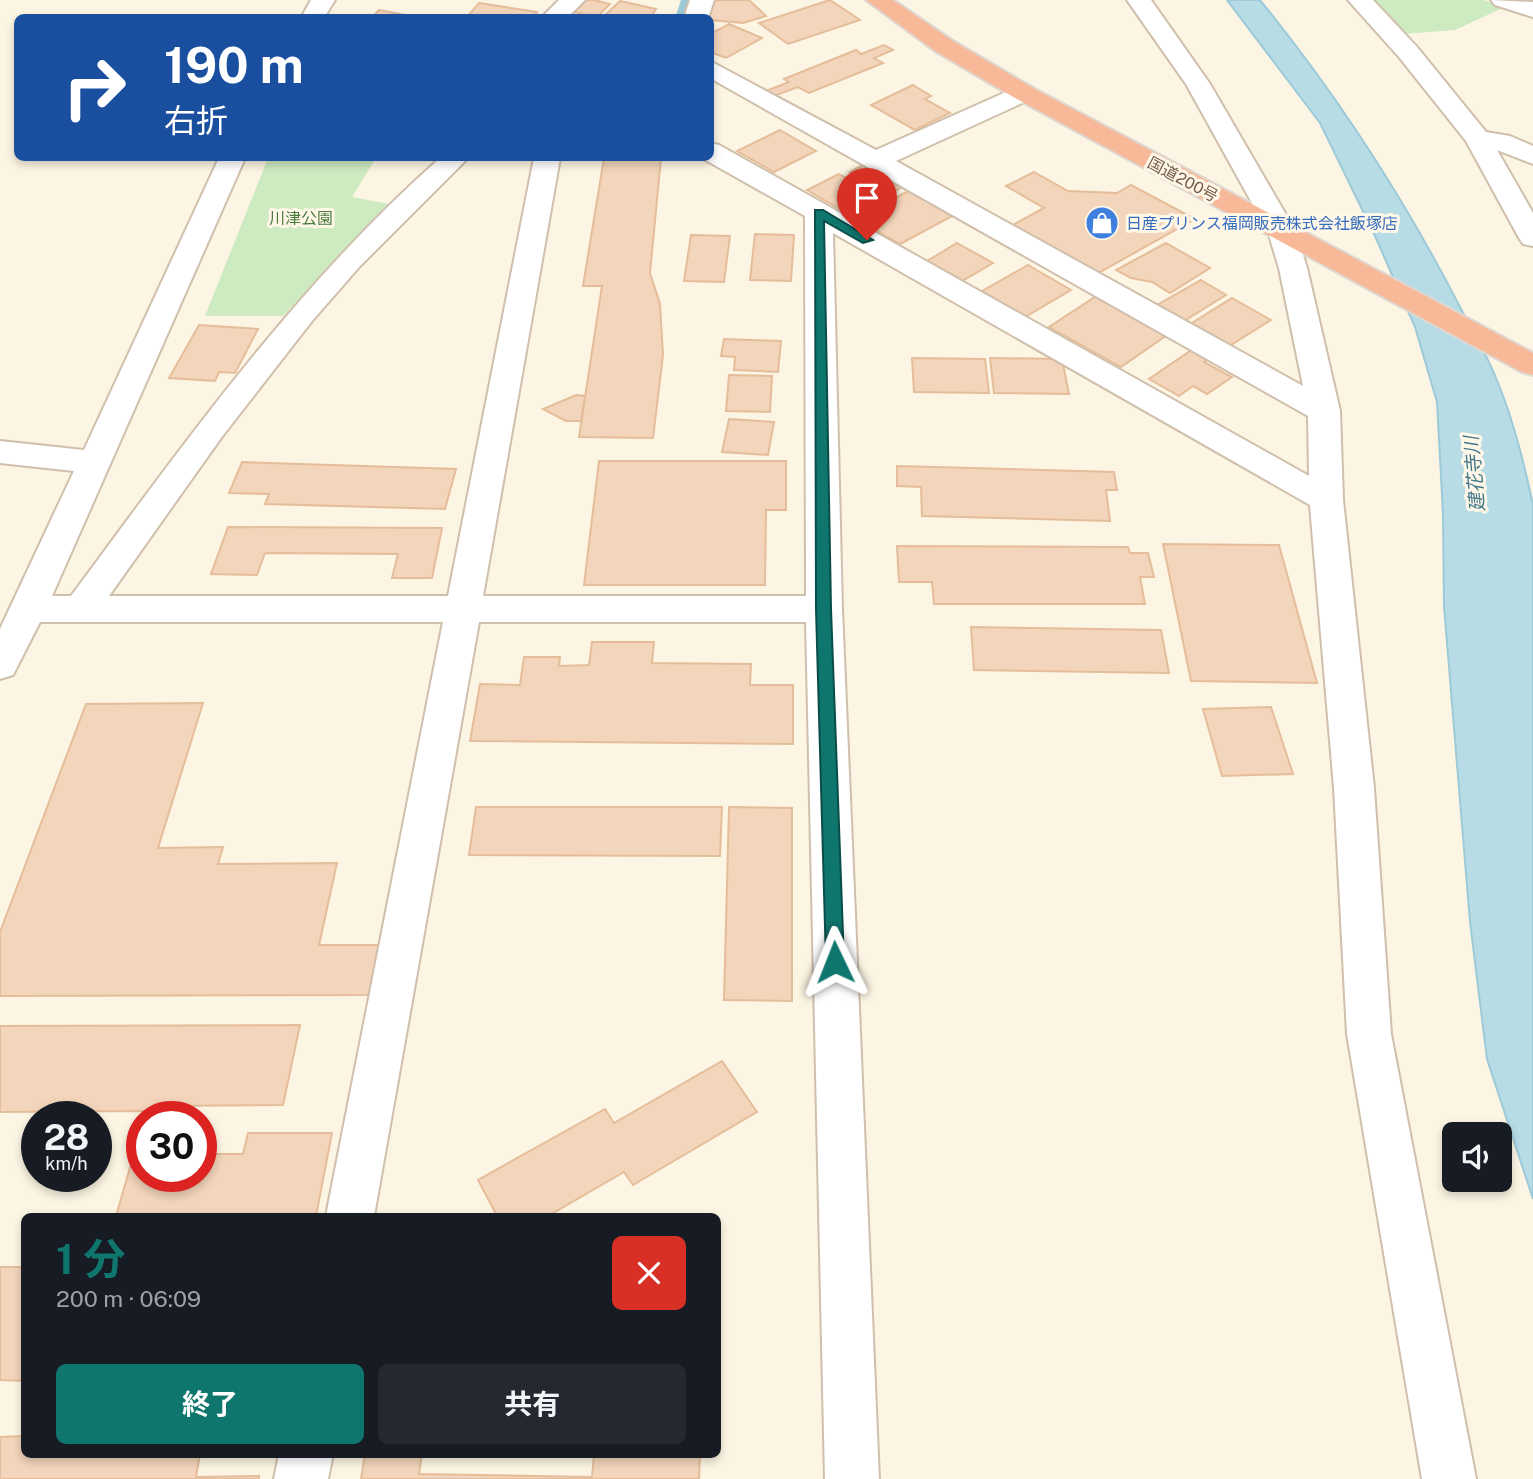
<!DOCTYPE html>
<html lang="ja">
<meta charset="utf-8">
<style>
:root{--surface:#171b24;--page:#242831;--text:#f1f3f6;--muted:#9ea1a6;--accent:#0f766e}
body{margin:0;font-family:"Public Sans","Noto Sans JP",sans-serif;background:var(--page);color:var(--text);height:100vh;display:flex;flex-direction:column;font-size:26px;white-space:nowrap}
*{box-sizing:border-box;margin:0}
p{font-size:23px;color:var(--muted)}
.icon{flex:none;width:38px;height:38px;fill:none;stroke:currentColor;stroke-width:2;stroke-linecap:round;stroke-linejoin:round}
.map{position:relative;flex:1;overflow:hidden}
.side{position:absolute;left:21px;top:1213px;width:700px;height:245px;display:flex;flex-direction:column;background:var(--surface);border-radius:10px;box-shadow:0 4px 10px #0003}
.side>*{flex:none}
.top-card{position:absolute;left:14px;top:14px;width:700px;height:147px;border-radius:10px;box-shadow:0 4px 10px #0003;background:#1a4fa0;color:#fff;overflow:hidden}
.fabs{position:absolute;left:1442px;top:1122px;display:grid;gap:14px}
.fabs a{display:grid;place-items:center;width:70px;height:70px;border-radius:10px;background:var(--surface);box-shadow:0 4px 10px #0003;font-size:35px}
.speed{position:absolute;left:21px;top:1101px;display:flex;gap:14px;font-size:35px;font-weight:700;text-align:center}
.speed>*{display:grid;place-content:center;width:91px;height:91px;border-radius:50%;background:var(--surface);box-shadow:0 4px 10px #0003;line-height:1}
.speed small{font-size:18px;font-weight:400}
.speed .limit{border:10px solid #d22;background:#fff;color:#111}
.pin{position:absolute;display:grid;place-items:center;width:60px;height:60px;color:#fff;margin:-72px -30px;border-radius:50% 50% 50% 0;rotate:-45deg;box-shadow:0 0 7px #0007}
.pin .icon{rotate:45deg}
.me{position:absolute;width:77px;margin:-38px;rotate:358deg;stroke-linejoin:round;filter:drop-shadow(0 0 5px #0008)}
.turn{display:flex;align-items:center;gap:24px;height:147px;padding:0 35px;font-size:32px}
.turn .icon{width:91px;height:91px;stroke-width:2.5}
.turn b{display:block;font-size:49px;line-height:60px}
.round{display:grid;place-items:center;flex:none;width:74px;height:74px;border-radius:10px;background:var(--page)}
.head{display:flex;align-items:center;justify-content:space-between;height:119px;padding:0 35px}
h1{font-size:42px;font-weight:700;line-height:52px;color:var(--accent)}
.action{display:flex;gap:14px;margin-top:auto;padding:14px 35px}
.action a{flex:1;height:80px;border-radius:10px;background:var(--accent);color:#fff;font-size:28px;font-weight:700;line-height:80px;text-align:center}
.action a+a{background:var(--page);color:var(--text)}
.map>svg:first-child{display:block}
.green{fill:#ceeac1}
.water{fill:#b7dce6;stroke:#9dcad8;stroke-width:2}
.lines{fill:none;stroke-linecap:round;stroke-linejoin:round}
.stream{fill:#9dcad8;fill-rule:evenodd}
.building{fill:#f2d5ba;stroke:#e5bd9a;stroke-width:2}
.minor-casing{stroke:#d0bfac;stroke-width:4}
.highway-casing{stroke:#ded8d3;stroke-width:4}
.minor{fill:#fff;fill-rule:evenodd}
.highway{fill:#f8b998;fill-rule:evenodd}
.route{fill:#0f766e;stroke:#0a4d48;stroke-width:2}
.labels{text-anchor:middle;stroke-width:6;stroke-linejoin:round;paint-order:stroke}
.far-street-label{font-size:16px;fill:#755c48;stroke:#fff8e9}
.far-park-label{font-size:16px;fill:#4c7b40;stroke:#fff8e9}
.far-shop-label{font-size:16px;fill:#366cbe;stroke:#fff8e9;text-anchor:start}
.water-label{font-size:19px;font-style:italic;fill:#417789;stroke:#fff8e9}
</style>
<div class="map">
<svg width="1533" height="1479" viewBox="0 0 1533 1479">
<rect width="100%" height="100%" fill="#fdf5e3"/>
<g class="green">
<polygon points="1370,0 1483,0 1505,7 1455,30 1403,34"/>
<polygon points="268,158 376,158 352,197 389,204 283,316 205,316"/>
</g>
<path class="water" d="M 1227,0 L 1260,0 C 1337,95 1404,198 1460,307 C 1472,330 1486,353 1496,378 C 1513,418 1524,462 1533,505 L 1533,1199 L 1487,1059 L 1470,922 L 1444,606 L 1443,514 L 1437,402 L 1415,327 L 1375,236 L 1320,123 Z"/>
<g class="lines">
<polygon class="stream" points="681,0 689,0 683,18 675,18"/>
</g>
<g class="building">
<polygon points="582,0 594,0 610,4 597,17 569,11"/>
<polygon points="709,0 749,0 766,16 743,23 710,20 710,18 703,18"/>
<polygon points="830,0 860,20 788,44 759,23"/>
<polygon points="620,1 656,9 650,18 602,18"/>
<polygon points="479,3 537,12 533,18 466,18"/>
<polygon points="379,10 421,18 371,18"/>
<polygon points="729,24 762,38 726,58 710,52 710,34"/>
<polygon points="884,45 893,50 874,58 883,63 809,93 798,87 774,96 766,91 789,82 784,79 856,50 861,54"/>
<polygon points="913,85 931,96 925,99 950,113 915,130 871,105"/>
<polygon points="780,130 816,151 774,172 737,151"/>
<polygon points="604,158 661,158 650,273 660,304 663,355 653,438 579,437 602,286 583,286"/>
<polygon points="865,164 905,185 890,194 850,172"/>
<polygon points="1034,172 1068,191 1117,193 1131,185 1195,219 1093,276 1009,227 1044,208 1006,186"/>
<polygon points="839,174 872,193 840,209 807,190"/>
<polygon points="912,189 956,214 900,244 856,219"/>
<polygon points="755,234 794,235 791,281 750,280"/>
<polygon points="691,235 730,236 724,282 684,281"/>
<polygon points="957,243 993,263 962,281 927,261"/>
<polygon points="1166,243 1210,268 1170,293 1152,282 1131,278 1116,270"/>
<polygon points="1028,265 1071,290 1025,317 982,291"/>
<polygon points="1201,280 1226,295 1184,321 1157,305"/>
<polygon points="1095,297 1167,335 1121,367 1049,327"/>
<polygon points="1232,298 1271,320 1226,348 1187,326"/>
<polygon points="199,325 258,329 235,373 219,372 215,381 169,378"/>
<polygon points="724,339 781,341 778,372 734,370 735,357 721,356"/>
<polygon points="1193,349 1209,358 1204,362 1232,377 1207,394 1193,386 1179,396 1149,379"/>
<polygon points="912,358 985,359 989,393 914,392"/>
<polygon points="990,358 1062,359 1069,394 994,393"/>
<polygon points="729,375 772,376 770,412 726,411"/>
<polygon points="576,395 585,396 581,421 566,421 543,409"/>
<polygon points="729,419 774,422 768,455 722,452"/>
<polygon points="599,461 786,461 786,510 766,510 765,585 584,585"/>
<polygon points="242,462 456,469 445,509 265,504 269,494 229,493"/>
<polygon points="897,466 1114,472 1117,490 1106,490 1110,521 922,516 921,487 897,486"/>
<polygon points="228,527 442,528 432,578 392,578 398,554 265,553 257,575 211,574"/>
<polygon points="1163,544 1279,545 1317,683 1191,681"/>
<polygon points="897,546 1128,547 1130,553 1148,553 1154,577 1140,577 1145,604 934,604 932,582 899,582"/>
<polygon points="971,627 1161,630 1169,673 974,670"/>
<polygon points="592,642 654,642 652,663 751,664 750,685 793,685 793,744 470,741 480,684 520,685 524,657 560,657 559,666 589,665"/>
<polygon points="203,703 158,848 223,847 218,864 337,863 319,945 379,945 369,995 0,996 0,932 86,704"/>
<polygon points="1271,707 1293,774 1222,776 1203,709"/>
<polygon points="476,807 722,807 720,856 469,855"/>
<polygon points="729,807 792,808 792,1001 724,1000"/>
<polygon points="300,1025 283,1105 163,1106 160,1116 144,1116 146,1111 0,1112 0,1026"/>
<polygon points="722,1061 757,1112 633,1185 624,1172 548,1216 497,1216 478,1180 605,1109 614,1123"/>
<polygon points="142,1126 142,1176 201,1176 201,1154 243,1154 248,1133 332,1133 316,1216 116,1216"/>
<polygon points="0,1267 24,1267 24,1381 0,1380"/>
<polygon points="24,1436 24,1454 200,1454 196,1477 259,1476 259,1479 0,1479 0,1437"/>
<polygon points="365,1454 422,1454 419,1474 592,1477 594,1454 700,1454 699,1479 361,1479"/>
</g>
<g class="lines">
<defs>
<g id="minor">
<polygon points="311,0 335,0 324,18 301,18"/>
<polygon points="559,0 585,0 567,18 541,18"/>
<polygon points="690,0 714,0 708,18 684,18"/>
<path d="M 1127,0 L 1151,0 L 1210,84 L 1296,232 L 1307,268 L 1340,411 L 1343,500 L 1374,788 L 1391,1034 L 1476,1479 L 1422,1479 L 1347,1034 L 1334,788 L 1310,505 L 833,233 L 842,609 L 879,1479 L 825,1479 L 806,622 L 479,622 L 374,1216 L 326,1216 L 443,622 L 40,622 L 13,675 L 0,679 L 0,629 L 74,471 L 0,463 L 0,441 L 84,450 L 219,158 L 245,158 L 52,596 L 71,596 C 186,441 295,287 440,158 L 468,158 L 360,266 L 312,321 L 221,438 L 109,596 L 448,596 L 534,158 L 560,158 L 483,596 L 806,596 L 805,216 L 702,158 L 710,158 L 710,143 L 719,145 L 1309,476 L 1308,416 L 710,78 L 710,61 L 876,150 L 1015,88 L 1024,85 L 1033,88 L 1037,93 L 1033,98 L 896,161 L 1303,386 L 1279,268 L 1268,232 L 1186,84 Z"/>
<polygon points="1348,0 1373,0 1417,47 1486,132 1510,136 1533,146 1533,164 1497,150 1533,213 1533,246 1523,244 1519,238 1466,141 1399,57"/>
<polygon points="1491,0 1533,2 1533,17 1495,5"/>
<polygon points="279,1454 333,1454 328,1479 274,1479"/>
</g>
<polygon id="highway" points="866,0 893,0 953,41 1033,88 1533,353 1533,375 1522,372 1015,98 935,51"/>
</defs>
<use href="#minor" class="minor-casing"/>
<use href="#highway" class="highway-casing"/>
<use href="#minor" class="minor"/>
<use href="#highway" class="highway"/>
</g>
<polygon class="route" points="815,210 823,210 873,240 863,243 824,221 831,609 844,962 841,968 835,970 829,968 826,962 816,609"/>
<defs>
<symbol id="shop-disc" viewBox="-11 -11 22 22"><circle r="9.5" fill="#3f7fe0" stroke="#fff8e9"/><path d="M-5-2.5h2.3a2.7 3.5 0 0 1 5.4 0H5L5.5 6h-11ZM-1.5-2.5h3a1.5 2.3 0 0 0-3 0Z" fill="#fff"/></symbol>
</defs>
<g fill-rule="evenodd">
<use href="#shop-disc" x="1083" y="204" width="38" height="38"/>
</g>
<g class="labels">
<g class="far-street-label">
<text transform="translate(1183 179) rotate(28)" y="6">国道200号</text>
</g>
<g class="far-park-label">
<text x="301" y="224">川津公園</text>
</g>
<g class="far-shop-label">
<text x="1126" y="229">日産プリンス福岡販売株式会社飯塚店</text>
</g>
<g class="water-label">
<text transform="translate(1474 474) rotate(-95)" y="7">建花寺川</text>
</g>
</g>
</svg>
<div class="fabs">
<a><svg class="icon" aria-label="sound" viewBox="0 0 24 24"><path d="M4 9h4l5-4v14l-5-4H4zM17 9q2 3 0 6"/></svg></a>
</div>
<div class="speed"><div>28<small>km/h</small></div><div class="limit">30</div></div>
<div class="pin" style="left:867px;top:240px;background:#d93025"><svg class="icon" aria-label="arrive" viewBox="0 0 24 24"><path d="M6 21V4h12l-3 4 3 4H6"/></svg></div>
<svg class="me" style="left:835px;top:962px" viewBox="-20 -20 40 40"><path d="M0-17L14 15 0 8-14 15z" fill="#0f766e" stroke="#fff" stroke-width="4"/></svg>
<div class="top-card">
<div class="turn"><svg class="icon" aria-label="right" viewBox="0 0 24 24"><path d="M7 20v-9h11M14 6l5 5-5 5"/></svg><div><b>190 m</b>右折</div></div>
</div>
<section class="side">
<div class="head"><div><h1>1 分</h1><p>200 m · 06:09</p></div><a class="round" style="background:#d93025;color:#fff"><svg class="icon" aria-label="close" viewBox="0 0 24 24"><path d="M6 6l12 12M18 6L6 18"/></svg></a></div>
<div class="action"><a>終了</a><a>共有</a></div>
</section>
</div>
